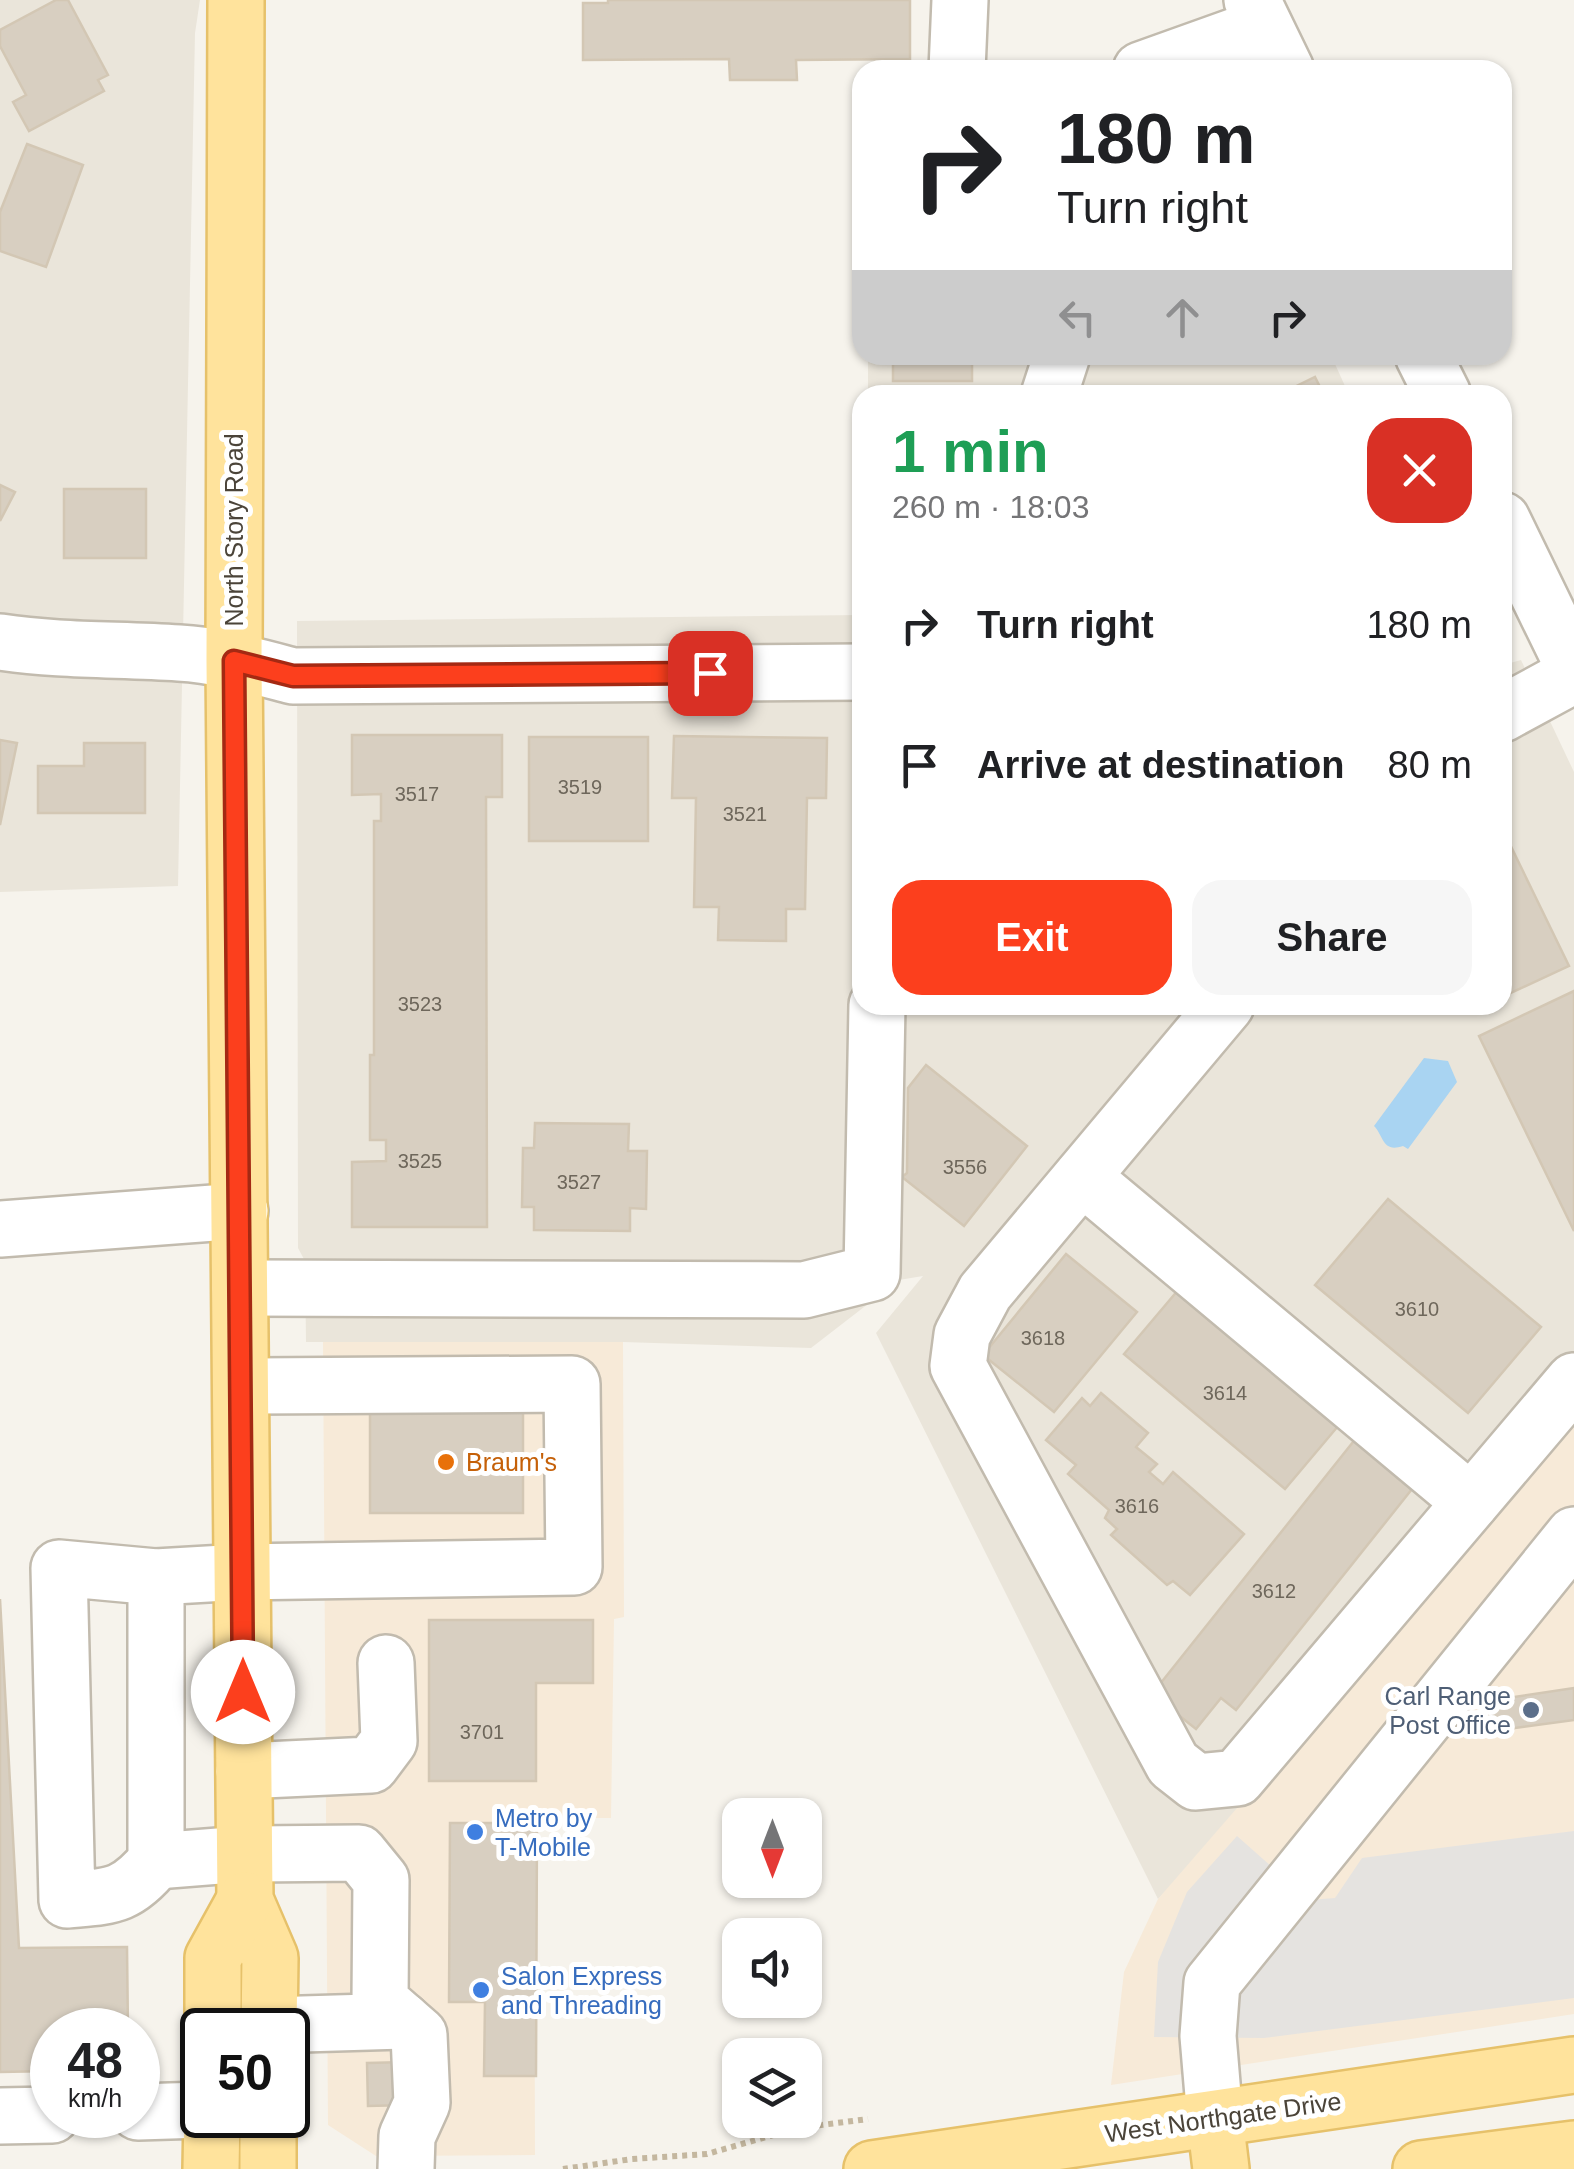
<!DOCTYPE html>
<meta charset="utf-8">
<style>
:root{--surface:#fff;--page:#f6f6f6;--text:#202124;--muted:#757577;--accent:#fc3f1d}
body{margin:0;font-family:Arial,sans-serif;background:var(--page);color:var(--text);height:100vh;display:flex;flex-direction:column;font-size:38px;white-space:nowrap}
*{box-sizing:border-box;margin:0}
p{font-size:32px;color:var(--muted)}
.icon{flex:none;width:55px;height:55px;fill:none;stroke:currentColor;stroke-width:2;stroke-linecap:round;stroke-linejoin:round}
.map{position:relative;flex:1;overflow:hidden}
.panel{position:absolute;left:852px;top:385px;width:660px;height:630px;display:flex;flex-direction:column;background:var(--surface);border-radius:30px;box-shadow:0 2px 8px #0004}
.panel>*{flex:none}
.banner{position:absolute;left:852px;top:60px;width:660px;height:305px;border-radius:30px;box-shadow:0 2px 8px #0004;background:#fff;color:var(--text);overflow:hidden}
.needle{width:65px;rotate:180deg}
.tools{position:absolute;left:722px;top:1798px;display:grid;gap:20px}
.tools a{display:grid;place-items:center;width:100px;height:100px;border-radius:20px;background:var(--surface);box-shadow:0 2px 8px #0004;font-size:50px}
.speed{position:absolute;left:30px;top:2008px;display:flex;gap:20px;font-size:50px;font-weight:700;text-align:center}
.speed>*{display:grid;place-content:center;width:130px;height:130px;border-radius:50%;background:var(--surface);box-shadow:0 2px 8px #0004;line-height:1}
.speed small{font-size:25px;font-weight:400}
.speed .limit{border:5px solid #111;border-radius:15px;background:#fff;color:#111}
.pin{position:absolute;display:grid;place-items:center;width:85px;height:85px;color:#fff;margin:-42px;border-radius:20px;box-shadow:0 5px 15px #0006}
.me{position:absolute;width:110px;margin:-55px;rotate:0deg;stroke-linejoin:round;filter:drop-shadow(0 0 8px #0008)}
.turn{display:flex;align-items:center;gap:35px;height:210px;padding:0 40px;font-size:45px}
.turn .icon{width:130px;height:130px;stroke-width:2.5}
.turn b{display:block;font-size:70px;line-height:85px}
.lanes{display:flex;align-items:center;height:95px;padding:0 40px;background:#0003;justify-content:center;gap:50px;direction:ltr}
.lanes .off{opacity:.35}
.round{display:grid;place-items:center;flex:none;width:105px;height:105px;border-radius:30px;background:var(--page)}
.headline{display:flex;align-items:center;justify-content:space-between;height:170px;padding:0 40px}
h1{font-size:60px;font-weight:600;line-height:75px;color:#1e9e55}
.button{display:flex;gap:20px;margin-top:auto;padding:20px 40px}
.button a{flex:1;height:115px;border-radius:30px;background:var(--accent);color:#fff;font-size:40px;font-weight:600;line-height:115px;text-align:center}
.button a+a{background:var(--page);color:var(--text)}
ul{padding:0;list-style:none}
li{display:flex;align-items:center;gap:30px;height:140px;padding:0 40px}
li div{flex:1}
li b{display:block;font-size:38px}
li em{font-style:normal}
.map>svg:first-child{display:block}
.residential{fill:#eae5da}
.commercial{fill:#f7ead8}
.parking{fill:#e5e3e0}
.water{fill:#a9d4f2}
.building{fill:#d8cfc1;stroke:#d3c7b4;stroke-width:2.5}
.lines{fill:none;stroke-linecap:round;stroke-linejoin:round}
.minor-casing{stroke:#c2bbae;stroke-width:60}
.major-casing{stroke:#e6c16a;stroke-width:60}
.path{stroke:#c4b79f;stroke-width:6;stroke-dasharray:5 5;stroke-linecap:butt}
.minor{stroke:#fff;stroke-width:55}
.major{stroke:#ffe39c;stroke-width:55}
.route-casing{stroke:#a42913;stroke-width:25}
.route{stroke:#fc3f1d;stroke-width:18}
.food-dot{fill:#e8710a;stroke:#fff;stroke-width:4}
.service-dot{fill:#5c6f8a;stroke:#fff;stroke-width:4}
.shop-dot{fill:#3f7fe0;stroke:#fff;stroke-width:4}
.labels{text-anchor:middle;stroke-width:10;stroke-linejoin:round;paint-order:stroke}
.number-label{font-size:20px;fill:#6e675b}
.street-label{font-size:25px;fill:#4b4439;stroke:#fff}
.food-label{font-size:25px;fill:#c56008;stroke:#fff;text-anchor:start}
.service-label{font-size:25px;fill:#4e5e75;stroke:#fff;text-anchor:end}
.shop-label{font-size:25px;fill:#366cbe;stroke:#fff;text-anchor:start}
</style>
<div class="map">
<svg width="1574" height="2169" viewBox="0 0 1574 2169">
<rect width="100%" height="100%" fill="#f6f3ec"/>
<g class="residential">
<polygon points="0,0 200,0 195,33 178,886 0,892"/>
<polygon points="868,355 1331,355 1349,395 868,395"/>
<polygon points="862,615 862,1005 1502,1005 1503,665 1521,660 1574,772 1574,1424 1269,1786 1158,1899 876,1333 923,1276 899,1280 811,1348 623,1342 306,1342 305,1261 298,1248 297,621"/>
</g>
<g class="commercial">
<polygon points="323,1342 623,1342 624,1617 614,1619 611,1818 534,1818 535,2155 376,2156 328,2125"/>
<polygon points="1574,1420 1574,2014 1111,2085 1124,1972 1158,1899"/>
</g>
<polygon class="parking" points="1574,1831 1574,1998 1264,2038 1154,2037 1158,1962 1187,1892 1237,1836 1309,1900 1335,1898 1362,1858"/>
<path class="water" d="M 1424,1058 L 1448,1061 L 1457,1082 L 1408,1149 L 1403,1146 C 1382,1153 1384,1136 1374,1126 Z"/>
<g class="building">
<polygon points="56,0 68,0 108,75 98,80 104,91 29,131 13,102 26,95 0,46 0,30"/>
<polygon points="608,0 910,0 910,59 796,60 797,80 730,80 729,59 583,60 583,3 608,3"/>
<polygon points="27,144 83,165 46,267 0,251 0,212"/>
<rect x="893" y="355" width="79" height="26"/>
<polygon points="1315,377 1324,395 1278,395"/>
<polygon points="0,485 15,492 0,521"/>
<rect x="64" y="489" width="82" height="69"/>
<polygon points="352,735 502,735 502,797 486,797 487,1227 352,1227 352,1162 386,1161 386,1140 370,1140 370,1055 374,1055 374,821 381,821 381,794 352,795"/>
<polygon points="674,736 827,738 826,798 807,798 805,909 786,909 786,941 718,940 719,907 694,907 696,798 672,798"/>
<rect x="529" y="737" width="119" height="104"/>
<polygon points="0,740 17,743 0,825"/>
<polygon points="84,743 145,743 145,813 38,813 38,766 84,766"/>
<polygon points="1502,828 1569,966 1502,997"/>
<polygon points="1574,991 1574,1231 1479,1036"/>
<polygon points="926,1065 1027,1146 964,1226 902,1177 907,1173 908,1088"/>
<polygon points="535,1123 629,1124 628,1151 647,1151 646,1209 630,1208 630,1231 534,1230 534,1207 522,1207 523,1148 534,1148"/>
<polygon points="1388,1199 1541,1327 1468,1413 1315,1285"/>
<polygon points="1066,1254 1137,1312 1054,1412 983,1355"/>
<polygon points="1179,1289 1339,1425 1285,1489 1124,1354"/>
<polygon points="1101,1393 1148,1433 1136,1447 1157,1464 1149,1472 1163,1484 1173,1472 1244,1534 1190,1595 1173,1581 1167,1585 1111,1535 1117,1529 1105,1518 1109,1510 1068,1474 1076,1465 1046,1440 1082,1398 1090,1406"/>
<rect x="370" y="1411" width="153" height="102"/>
<polygon points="1361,1432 1420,1479 1236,1710 1221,1698 1196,1729 1152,1694"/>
<polygon points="0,1599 19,1948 127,1947 128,2030 52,2030 52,2071 0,2072"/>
<polygon points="429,1620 593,1620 593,1683 536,1683 536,1781 429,1781"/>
<polygon points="1574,1688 1574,1720 1492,1731 1487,1701"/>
<polygon points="450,1823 537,1823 536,2076 484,2076 485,2002 449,2002"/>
<polygon points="407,2062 408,2105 368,2106 367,2063"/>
</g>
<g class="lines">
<defs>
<g id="minor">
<polyline points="1252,0 1286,70"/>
<polyline points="957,70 960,0"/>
<polyline points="1141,70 1264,26"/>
<polyline points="1423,355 1443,395"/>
<polyline points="1049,395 1062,355"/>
<polyline points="1502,520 1574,668"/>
<path d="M 0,642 C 60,651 118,649 179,653 C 217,655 255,666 293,676 L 862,672"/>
<polyline points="1502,714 1574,675"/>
<polyline points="1226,1005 985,1292 962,1335 958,1366 1173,1764 1196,1782 1237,1778 1574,1381"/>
<polyline points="1082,1177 1471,1502"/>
<polyline points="0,1229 240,1211"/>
<polyline points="240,1288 804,1290 872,1273 877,1005"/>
<path d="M 156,1577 L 156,1861 C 126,1898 110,1896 67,1900 L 59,1568 L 156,1577 L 242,1572 L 574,1567 L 572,1384 L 241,1386"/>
<polyline points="244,1771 371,1765 389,1741 386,1663"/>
<polyline points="156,1861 244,1854 359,1853 381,1880 380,2001 419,2035 422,2103 407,2136 406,2169"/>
<polyline points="269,2025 403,2021"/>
<polyline points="138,2112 202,2110"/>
<polyline points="0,2116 52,2115"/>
<polyline points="1215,2119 1208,2036 1212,1983 1574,1535"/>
</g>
<g id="major">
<polyline points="236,0 234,661 245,1900 270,1958 269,2030"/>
<polyline points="213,2030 213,1958 245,1900"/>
<polyline points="1215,2119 1221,2169"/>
<polyline points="211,2169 212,2115"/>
<polyline points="268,2169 268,2115"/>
<polyline points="872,2169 1574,2065"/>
<polyline points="1421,2169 1574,2149"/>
</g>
</defs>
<use href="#minor" class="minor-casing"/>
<use href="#major" class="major-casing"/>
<polyline class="path" points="563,2169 632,2159 707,2154 798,2128 868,2119"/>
<use href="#minor" class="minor"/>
<use href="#major" class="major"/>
</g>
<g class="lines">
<defs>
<polyline id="route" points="243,1692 234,661 293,676 710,673"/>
</defs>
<use href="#route" class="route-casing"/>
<use href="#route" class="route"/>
</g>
<circle class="food-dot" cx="446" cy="1462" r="10"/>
<circle class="service-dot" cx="1531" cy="1710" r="10"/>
<g class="shop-dot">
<circle cx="475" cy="1832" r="10"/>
<circle cx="481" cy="1990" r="10"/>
</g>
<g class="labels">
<g class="number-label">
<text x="580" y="794">3519</text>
<text x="417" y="801">3517</text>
<text x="745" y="821">3521</text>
<text x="420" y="1011">3523</text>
<text x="420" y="1168">3525</text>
<text x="965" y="1174">3556</text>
<text x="579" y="1189">3527</text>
<text x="1417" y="1316">3610</text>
<text x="1043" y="1345">3618</text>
<text x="1225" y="1400">3614</text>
<text x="1137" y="1513">3616</text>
<text x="1274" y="1598">3612</text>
<text x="482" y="1739">3701</text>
</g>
<g class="street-label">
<text transform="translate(234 530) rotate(-90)" y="9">North Story Road</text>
<text transform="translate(1223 2117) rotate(-8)" y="9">West Northgate Drive</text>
</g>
<g class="food-label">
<text x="466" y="1471">Braum's</text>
</g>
<g class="service-label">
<text x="1511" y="1705">Carl Range<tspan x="1511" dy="29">Post Office</tspan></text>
</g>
<g class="shop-label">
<text x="495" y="1827">Metro by<tspan x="495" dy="29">T-Mobile</tspan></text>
<text x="501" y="1985">Salon Express<tspan x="501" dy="29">and Threading</tspan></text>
</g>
</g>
</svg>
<div class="tools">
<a><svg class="needle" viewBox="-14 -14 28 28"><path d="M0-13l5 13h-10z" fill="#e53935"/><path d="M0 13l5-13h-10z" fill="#757577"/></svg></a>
<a><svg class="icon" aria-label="sound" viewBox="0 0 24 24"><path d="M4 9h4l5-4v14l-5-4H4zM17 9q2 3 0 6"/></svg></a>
<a><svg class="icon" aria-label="layers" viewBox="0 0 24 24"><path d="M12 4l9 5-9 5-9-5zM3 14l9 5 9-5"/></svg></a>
</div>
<div class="speed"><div>48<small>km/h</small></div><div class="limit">50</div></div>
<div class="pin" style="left:710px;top:673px;background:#d93025"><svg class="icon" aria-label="arrive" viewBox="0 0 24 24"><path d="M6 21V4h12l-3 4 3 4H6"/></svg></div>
<svg class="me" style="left:243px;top:1692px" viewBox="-20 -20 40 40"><circle r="19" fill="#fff"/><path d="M0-13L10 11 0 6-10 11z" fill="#fc3f1d"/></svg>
<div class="banner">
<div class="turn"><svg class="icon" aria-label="right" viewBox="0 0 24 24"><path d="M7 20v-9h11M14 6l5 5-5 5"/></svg><div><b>180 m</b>Turn right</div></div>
<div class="lanes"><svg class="icon off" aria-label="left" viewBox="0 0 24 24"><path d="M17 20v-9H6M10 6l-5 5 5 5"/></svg><svg class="icon off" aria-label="ahead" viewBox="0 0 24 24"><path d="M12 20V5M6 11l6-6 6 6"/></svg><svg class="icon" aria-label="right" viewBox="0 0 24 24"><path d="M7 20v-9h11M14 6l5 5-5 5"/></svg></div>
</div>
<section class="panel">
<div class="headline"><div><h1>1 min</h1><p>260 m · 18:03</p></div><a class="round" style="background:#d93025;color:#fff"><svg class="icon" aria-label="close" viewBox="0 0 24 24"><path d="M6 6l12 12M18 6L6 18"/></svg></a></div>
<ul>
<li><svg class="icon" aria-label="right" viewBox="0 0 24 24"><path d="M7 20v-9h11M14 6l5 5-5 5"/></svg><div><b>Turn right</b></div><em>180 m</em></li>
<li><svg class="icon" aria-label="arrive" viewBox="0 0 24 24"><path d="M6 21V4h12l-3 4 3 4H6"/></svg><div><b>Arrive at destination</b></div><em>80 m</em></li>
</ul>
<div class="button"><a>Exit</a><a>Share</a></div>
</section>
</div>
